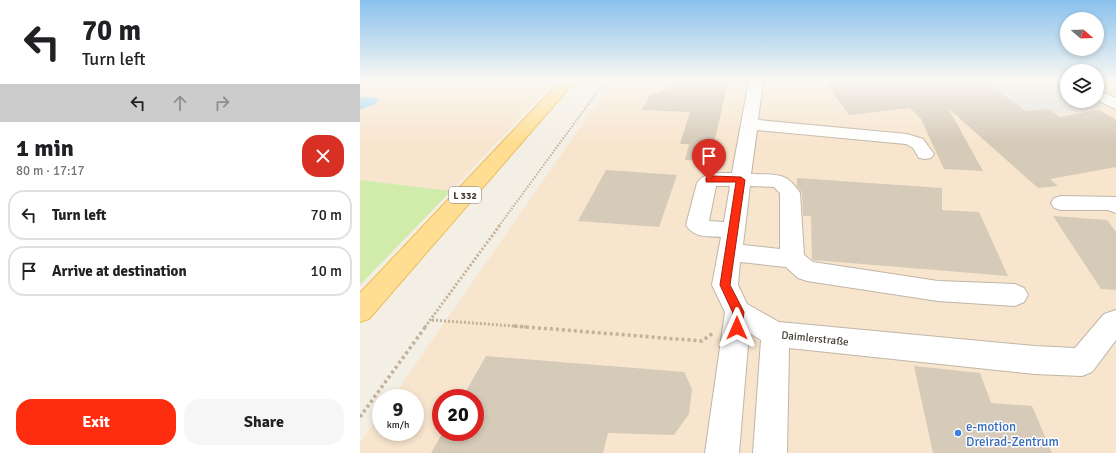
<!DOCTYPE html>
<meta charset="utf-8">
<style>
:root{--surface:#fff;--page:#f6f6f6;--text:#202124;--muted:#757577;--line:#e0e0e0;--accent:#ff2d10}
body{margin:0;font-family:Signika,sans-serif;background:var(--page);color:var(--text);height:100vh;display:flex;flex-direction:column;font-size:15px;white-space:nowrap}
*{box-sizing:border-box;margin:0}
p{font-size:13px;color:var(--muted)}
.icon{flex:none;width:22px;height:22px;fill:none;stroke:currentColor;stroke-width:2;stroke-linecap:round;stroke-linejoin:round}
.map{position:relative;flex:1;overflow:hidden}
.sheet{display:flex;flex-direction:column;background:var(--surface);width:360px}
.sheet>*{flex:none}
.top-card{background:#fff;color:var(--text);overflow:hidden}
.needle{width:26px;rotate:109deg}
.controls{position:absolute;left:700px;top:12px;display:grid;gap:8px}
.controls a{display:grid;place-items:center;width:44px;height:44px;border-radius:50%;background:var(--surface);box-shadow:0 2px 6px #0003;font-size:20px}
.speed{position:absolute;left:12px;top:389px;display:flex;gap:8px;font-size:20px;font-weight:700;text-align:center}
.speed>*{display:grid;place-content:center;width:52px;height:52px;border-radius:50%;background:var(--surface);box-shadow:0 2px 6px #0003;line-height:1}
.speed small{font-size:10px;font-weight:400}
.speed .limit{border:6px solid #d22;background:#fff;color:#111}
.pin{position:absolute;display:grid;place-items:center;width:34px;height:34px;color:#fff;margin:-41px -17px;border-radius:50% 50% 50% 0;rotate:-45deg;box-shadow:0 0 4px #0007}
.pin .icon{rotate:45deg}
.me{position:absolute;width:44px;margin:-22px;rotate:0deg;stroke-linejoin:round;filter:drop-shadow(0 0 3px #0008)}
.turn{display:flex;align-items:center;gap:14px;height:84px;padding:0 16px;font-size:18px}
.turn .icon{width:52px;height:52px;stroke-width:2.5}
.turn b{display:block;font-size:28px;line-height:34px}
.lanes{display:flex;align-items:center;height:38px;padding:0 16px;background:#0003;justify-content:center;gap:20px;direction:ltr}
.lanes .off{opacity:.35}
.round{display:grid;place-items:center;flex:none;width:42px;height:42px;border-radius:16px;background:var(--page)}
.overview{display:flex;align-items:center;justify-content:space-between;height:68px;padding:0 16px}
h1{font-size:24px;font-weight:800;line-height:30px}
.primary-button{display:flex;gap:8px;margin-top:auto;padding:8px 16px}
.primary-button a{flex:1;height:46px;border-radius:16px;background:var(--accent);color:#fff;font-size:16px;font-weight:800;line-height:46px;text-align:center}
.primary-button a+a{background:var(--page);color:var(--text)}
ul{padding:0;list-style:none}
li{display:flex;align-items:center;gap:12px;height:50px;margin:0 8px 6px;padding:0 8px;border:2px solid var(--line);border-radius:16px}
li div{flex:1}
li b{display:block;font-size:15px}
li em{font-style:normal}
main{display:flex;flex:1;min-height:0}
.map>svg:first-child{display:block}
.commercial{fill:#f8e5ce;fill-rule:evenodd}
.green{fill:#d0ebaa}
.parking{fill:#e4e1dd}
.water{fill:#9cd4f5}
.building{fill:#d6cab9}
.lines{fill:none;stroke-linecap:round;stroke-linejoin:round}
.minor-casing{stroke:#c0b6a6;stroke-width:2}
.major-casing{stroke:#ecbc5a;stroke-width:2}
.path-far2{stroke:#c3b297;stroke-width:2;stroke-dasharray:1.5 1.5;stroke-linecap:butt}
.path-far1{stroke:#c3b297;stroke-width:3;stroke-dasharray:2 2;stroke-linecap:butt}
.path{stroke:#c3b297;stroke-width:3.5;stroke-dasharray:3 3;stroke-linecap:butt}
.minor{fill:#fff;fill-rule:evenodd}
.major{fill:#ffdd92;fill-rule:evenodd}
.route{fill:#ff2d10;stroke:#a61d0a}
.shop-dot{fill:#3f7fe0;stroke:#fff;stroke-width:1.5}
.labels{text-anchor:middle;stroke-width:3;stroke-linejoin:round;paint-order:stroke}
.shield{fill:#fff;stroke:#7e7971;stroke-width:1}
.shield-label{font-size:10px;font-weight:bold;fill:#463f34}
.street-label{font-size:11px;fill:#463f34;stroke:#fff}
.near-shop-label{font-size:13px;fill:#366cbe;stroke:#fff;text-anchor:start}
</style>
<main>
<section class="sheet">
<div class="top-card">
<div class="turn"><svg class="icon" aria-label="left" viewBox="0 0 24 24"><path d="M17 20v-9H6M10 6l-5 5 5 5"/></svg><div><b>70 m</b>Turn left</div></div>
<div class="lanes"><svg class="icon" aria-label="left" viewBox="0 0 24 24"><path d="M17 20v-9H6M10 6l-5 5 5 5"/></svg><svg class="icon off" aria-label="ahead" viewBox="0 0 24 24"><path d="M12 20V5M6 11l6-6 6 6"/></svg><svg class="icon off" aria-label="right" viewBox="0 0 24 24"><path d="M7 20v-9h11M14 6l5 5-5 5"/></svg></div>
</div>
<div class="overview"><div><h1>1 min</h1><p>80 m · 17:17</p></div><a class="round" style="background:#d93025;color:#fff"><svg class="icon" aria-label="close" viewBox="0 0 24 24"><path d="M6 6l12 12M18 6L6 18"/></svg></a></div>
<ul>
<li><svg class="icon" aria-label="left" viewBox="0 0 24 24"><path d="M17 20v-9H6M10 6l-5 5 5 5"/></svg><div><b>Turn left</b></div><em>70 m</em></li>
<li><svg class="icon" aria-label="arrive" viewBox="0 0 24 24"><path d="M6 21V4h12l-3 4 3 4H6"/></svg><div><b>Arrive at destination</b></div><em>10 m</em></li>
</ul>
<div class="primary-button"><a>Exit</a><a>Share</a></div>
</section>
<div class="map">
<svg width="756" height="453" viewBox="0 0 756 453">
<rect width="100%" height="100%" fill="#f4efe5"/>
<g class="commercial">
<polygon points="0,80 196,80 91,191 0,180"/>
<path d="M 253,80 L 707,80 L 707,101 L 737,101 L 737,80 L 756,80 L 756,453 L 0,453 L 0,443 L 21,413 L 21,432 L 55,432 L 55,398 L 32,398 ZM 81,398 L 115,398 L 115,432 L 81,432 Z"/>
</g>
<polygon class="green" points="0,180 91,191 0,285"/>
<polygon class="parking" points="623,80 695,80 707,86 707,101 736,101 747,107 696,114 689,109 665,111"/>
<polygon class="water" points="4,97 15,98 19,100 15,104 0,110 0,98"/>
<g class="building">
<polygon points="463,80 623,80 666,111 689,109 700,117 739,110 756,120 756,167 690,179 698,186 678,188 588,108 623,171 584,169 561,119 552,110 549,108 489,115"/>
<polygon points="315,81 368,82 350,161 325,160 329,144 320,144 330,112 282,110 290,95 312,87"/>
<polygon points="246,170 317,175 299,227 218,221"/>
<polygon points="437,178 582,188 582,210 619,212 648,276 453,260 452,259 451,216 443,216 442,193 437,186"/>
<polygon points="693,216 747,220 756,232 756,290 741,289"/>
<polygon points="126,356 324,372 332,389 329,414 314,435 248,433 243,453 71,453 83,432 115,432 115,398 102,398"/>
<polygon points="554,366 620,373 631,403 672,406 692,453 573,453"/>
</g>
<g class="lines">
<defs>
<g id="minor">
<path d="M 389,80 L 403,80 L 398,120 L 547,134 L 563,139 L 574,154 L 571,158 L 565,159 L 559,158 L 553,148 L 546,144 L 397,130 L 391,174 C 416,175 426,171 440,193 L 444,255 L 453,262 L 578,281 L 655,284 L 664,288 L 668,295 L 664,302 L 655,306 L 578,301 L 447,281 L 438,278 L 426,267 L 380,262 L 378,285 L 387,304 L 419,322 L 674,346 L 715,348 L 744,314 L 756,310 L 756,340 L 732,372 L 722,376 L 674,374 L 429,348 L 427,453 L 393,453 L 401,340 L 389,333 L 379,453 L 345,453 L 365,312 L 352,285 L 361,237 C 347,236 334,238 326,225 L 337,183 C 345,171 359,173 372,173 ZM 356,186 L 370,186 L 364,222 L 349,221 ZM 390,186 L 414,187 L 420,193 L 420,249 L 383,245 Z"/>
<polygon points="737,90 756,98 756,109 737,100"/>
<polygon points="701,196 756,197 756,213 748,210 701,210 694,208 691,203 694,198"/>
</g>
<polygon id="major" points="201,80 216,80 9,319 0,322 0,293"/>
</defs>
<use href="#minor" class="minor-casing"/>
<use href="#major" class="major-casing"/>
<polyline class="path-far2" points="139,226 246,80"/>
<g class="path-far1">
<polyline points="72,320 167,327"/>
<polyline points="65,327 140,225"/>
</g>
<g class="path">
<polyline points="154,326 342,341 353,333"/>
<polyline points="0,417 66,326"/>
</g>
<use href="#minor" class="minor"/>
<use href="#major" class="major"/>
</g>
<linearGradient id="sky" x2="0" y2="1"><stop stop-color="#89c1ed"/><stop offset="0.56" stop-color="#faf8f3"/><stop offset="1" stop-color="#faf8f3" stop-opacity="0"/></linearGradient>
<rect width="756" height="143" fill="url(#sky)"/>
<polygon class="route" points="352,176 381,177 385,180 370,285 384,312 381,332 377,333 373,332 371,328 373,313 360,285 376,182 346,182 346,178"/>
<circle class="shop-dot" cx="598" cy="433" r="4"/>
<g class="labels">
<rect class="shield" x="89" y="187" width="32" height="16" rx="3"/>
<g class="shield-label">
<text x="105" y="199">L 332</text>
</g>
<g class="street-label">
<text transform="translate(455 338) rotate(6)" y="4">Daimlerstraße</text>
</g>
<g class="near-shop-label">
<text x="606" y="431">e-motion<tspan x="606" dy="15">Dreirad-Zentrum</tspan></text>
</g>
</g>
</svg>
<div class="controls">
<a><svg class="needle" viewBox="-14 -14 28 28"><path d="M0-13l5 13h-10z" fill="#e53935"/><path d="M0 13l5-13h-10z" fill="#757577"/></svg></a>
<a><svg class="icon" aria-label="layers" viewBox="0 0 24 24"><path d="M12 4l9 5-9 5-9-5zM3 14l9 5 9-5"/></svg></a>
</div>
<div class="speed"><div>9<small>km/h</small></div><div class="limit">20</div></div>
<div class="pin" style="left:349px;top:180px;background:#d93025"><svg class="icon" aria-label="arrive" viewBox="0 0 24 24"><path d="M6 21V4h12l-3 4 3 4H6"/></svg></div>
<svg class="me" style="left:377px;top:328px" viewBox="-20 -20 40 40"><path d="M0-17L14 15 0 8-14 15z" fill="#ff2d10" stroke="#fff" stroke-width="4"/></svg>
</div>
</main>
